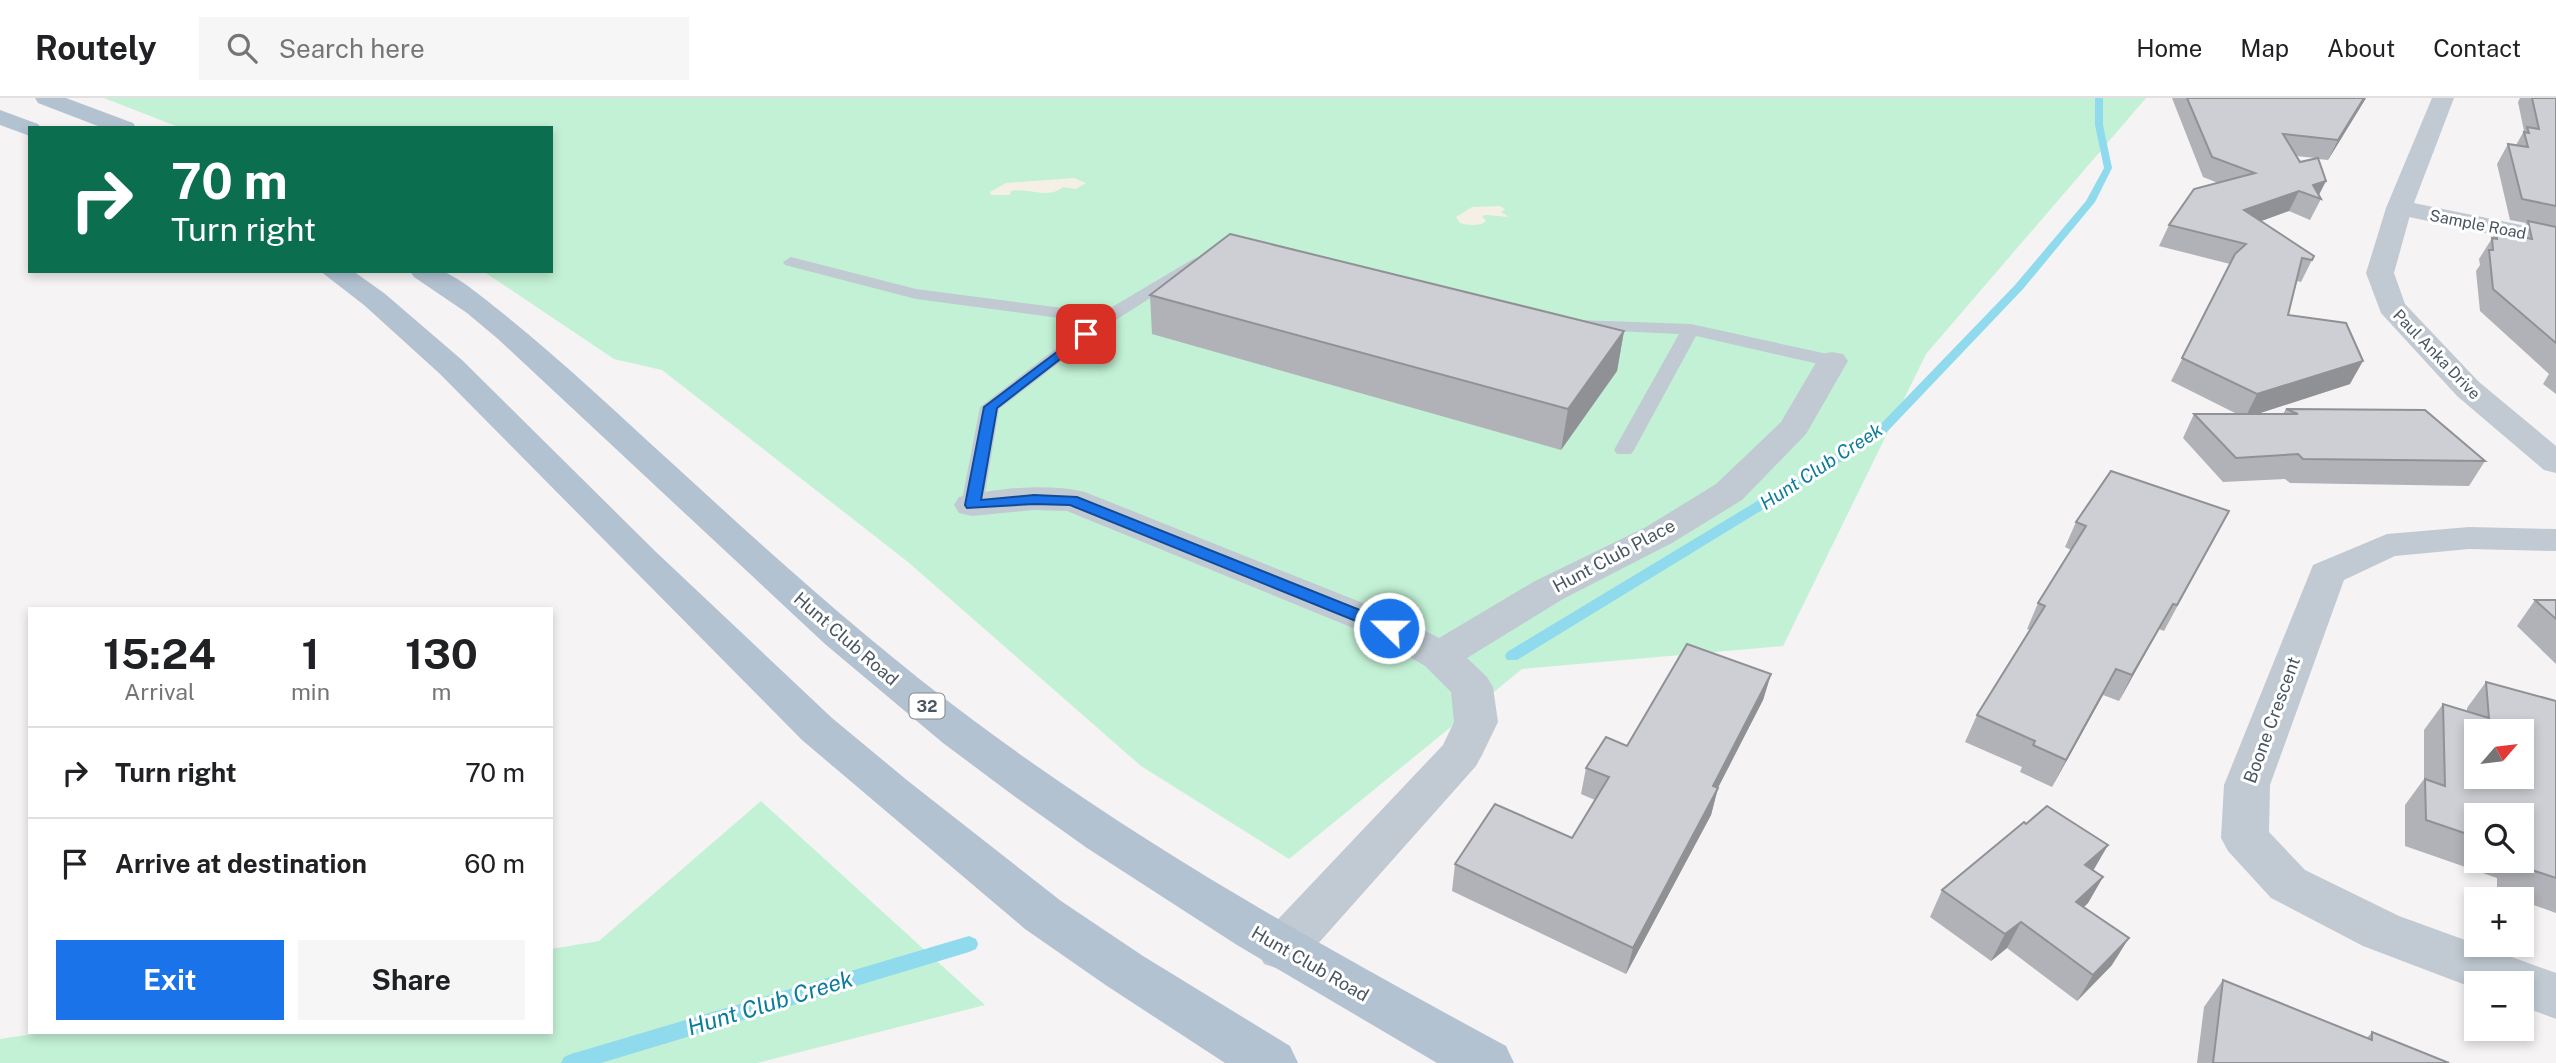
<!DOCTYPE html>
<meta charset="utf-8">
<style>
:root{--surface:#fff;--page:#f6f6f6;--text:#202124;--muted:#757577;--line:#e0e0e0;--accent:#1a73e8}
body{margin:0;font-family:"Public Sans",sans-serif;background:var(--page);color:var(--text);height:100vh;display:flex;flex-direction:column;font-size:26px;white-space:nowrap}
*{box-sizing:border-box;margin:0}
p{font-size:23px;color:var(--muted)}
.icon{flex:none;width:38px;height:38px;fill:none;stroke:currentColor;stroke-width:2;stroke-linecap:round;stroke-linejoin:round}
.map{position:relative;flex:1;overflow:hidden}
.drawer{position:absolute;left:28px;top:509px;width:525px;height:427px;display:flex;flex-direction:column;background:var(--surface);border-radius:0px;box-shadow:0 4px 10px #0003}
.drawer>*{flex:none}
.top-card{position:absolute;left:28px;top:28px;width:525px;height:147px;border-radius:0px;box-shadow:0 4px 10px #0003;background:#0b6e4f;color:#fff;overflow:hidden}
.needle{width:46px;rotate:62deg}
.tools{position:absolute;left:2464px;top:621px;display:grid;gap:14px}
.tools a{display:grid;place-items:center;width:70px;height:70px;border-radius:0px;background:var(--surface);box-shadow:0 4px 10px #0003;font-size:35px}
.pin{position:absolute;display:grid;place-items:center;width:60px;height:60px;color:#fff;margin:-30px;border-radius:14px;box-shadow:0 4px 10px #0006}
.me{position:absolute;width:77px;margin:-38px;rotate:292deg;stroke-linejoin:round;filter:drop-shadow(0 0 5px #0008)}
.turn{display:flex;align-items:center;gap:24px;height:147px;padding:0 28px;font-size:32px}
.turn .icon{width:91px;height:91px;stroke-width:2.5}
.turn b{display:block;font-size:49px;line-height:60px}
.eta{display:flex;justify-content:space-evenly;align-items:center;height:119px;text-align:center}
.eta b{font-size:42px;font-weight:700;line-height:49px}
.button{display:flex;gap:14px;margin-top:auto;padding:14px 28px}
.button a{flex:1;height:80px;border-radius:0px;background:var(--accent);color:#fff;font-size:28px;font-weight:700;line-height:80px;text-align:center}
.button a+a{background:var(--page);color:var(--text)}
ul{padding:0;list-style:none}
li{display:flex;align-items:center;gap:21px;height:91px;padding:0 28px;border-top:2px solid var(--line)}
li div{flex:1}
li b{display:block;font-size:26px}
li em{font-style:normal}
header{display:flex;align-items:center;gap:42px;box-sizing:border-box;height:98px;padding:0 35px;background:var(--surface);border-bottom:2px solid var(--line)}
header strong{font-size:33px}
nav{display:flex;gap:38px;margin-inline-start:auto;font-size:24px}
.search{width:490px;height:63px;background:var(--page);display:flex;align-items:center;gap:18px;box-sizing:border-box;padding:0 24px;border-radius:0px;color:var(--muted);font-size:26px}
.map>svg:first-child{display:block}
.green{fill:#c3f1d5}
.sand{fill:#f5f0e5}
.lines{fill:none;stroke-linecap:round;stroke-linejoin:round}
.stream{fill:#90daee;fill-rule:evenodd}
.service{fill:#c1cad2;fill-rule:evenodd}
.minor{fill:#c1cad2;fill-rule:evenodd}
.tertiary{fill:#c1cad2;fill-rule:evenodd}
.primary{fill:#b3c2d1;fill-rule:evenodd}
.wall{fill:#b0b2b7;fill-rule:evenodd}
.shaded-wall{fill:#909195}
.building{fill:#cdcfd5;stroke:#909195;stroke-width:2;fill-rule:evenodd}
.route{fill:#1a73e8;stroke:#114b97;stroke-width:2}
.labels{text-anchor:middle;stroke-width:6;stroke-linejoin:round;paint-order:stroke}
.far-street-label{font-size:16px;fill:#4a5661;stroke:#fff}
.shield{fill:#fff;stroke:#808990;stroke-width:2}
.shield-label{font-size:16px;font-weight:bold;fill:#4a5661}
.street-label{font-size:18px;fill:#4a5661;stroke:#fff}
.water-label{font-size:19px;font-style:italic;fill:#0c7c9b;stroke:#fff}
.near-water-label{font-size:23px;font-style:italic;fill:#0c7c9b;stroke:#fff}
</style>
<header>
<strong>Routely</strong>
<div class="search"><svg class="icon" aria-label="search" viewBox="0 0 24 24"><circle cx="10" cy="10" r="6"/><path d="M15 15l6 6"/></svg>Search here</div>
<nav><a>Home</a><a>Map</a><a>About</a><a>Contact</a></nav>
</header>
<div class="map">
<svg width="2556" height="965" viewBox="0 0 2556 965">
<rect width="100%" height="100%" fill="#f5f3f3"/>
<g class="green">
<polygon points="104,0 2146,0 1926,256 1783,548 1522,571 1289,761 1141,668 908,464 662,272 614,261 483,173 551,173 551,30 181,30"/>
<polygon points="761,703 985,907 757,965 0,965 0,941 39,935 551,934 551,851 599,843"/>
</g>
<g class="sand">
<path d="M 1074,80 L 1086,85 L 1076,91 L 1063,89 C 1047,102 1029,89 1011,93 L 1010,97 L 991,97 L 990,94 L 1006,85 Z"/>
<path d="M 1500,108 L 1505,111 L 1501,114 L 1509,119 L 1486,117 L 1482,118 L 1486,123 C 1479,129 1468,127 1460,125 L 1456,119 L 1472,109 Z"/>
</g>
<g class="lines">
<g class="stream">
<polygon points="2095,0 2103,0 2103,27 2112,70 2095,104 2023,191 1883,338 1517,562 1507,562 1505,558 1507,554 1875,332 2015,187 2086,103 2104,70 2095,27"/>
<polygon points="969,838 976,841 978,846 976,851 969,854 601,965 561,965 564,959 571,956"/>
</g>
<g class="service">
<polygon points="791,159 916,191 1102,215 1193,161 1199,159 1207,164 1111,225 999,311 983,407 980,412 964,412 961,407 980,309 1090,224 916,201 785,167 783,164"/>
<polygon points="1578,222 1691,226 1832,257 1841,263 1832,269 1696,238 1634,352 1631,356 1617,356 1614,352 1679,236 1572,231 1569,227 1572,223"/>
</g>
<g class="minor">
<polygon points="2399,102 2556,134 2556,150 2390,115 2386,110 2390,105"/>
<path d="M 1832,254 L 1843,256 L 1848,263 L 1806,336 L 1742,402 L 1672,445 L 1563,501 L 1467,560 L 1487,579 L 1493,589 L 1498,624 L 1482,657 L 1476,668 L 1300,866 L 1282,872 L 1264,866 L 1256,851 L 1264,836 L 1443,647 L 1454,624 L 1451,594 L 1425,568 L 1375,539 L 1067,413 L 1034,412 L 972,418 L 959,415 L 954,407 L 959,399 C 997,390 1047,385 1085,394 L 1403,521 L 1439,540 L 1535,483 L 1646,429 L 1716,386 L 1781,324 L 1821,256 Z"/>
<polygon points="2469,429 2556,431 2556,453 2469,451 2395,458 2344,482 2270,687 2269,734 2305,772 2399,818 2556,875 2556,921 2522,908 2522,886 2476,886 2476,891 2363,848 2271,800 2228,753 2221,740 2224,687 2313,467 2387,436"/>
</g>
<polygon class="tertiary" points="2432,0 2454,0 2412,110 2394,175 2405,206 2479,284 2556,348 2556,375 2544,372 2457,298 2381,215 2366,175 2386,110"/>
<g class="primary">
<polygon points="35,0 66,0 133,25 136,30 103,30 38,5"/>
<polygon points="0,12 38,26 41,30 30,30 30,38 0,27"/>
<polygon points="320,173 353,173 384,195 462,262 656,454 832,620 908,683 1061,803 1143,858 1290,948 1298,965 1225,965 1107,888 1025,831 802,642 440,276 364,207"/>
<path d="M 410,173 C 420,173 435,171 444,174 C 460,180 486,202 500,213 C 560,261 616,314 673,366 C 770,455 867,543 973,622 C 1140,747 1323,849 1506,948 L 1514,965 L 1437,965 L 1237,847 L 1087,750 L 1014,698 L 943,645 L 825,546 L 498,241 L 467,215 L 414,179 Z"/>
</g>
</g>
<g class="wall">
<path d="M 2172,0 L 2366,0 L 2328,62 L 2318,61 L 2326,83 L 2319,97 L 2321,101 L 2310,122 L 2289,113 L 2261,123 L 2314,158 L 2301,184 L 2297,183 L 2288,217 L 2350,286 L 2257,316 L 2283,316 L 2286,311 L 2485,363 L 2469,388 L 2290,385 L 2285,381 L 2223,384 L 2183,340 L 2194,316 L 2237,316 L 2171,283 L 2230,166 L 2159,148 L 2169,127 L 2218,85 L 2203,79 ZM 2296,58 L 2315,60 L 2300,64 Z"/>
<polygon points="2520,0 2556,0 2556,296 2543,286 2549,276 2480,213 2476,173 2480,167 2479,161 2496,134 2518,138 2526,125 2510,122 2497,66 2508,46 2516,47 2524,33 2518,4"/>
<polygon points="1150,197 1624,233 1617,273 1561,352 1152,236"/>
<polygon points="2229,413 2164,533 2159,531 2119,603 2103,597 2052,689 2020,674 2022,669 1965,644 1977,617 2030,532 2027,531 2038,505 2071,452 2065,449 2076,424"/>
<polygon points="2535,502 2556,502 2556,566 2517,528"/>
<polygon points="1771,576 1763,602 1718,690 1711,717 1626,876 1452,793 1455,766 1572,740 1595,702 1581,696 1586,670"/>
<path d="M 2486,584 L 2556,603 L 2556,815 L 2522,803 L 2522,802 L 2518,802 L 2497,794 L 2497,780 L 2405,748 L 2405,707 L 2424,681 L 2424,632 L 2443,606 L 2467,613 L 2467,610 ZM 2476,718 L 2522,718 L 2522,763 L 2476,763 Z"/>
<polygon points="2026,726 2108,747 2093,772 2103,779 2088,805 2083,810 2112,867 2077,903 2007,850 1991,863 1930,819 1942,792"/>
<polygon points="2223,882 2367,940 2372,934 2449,965 2197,965 2204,909"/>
</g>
<g class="shaded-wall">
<polygon points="2364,0 2366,0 2328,62 2338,42"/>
<polygon points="2326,83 2317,100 2313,87"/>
<polygon points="2299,93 2289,113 2234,133 2244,112"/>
<polygon points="1624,233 1617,273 1561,352 1568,311"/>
<polygon points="2363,263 2350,286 2245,320 2257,296"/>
<polygon points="2173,506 2159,531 2119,603 2132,577"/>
<polygon points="2116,571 2103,597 2052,689 2066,662"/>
<polygon points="1771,576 1763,602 1709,707 1718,690 1711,717 1626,876 1633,850 1713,688"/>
<polygon points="2108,747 2093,773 2085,767"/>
<polygon points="2103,779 2088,805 2061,831 2076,804"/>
<polygon points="2021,824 2007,850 1991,863 2005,836"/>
<polygon points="2129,840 2112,867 2077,903 2093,877"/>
</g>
<g class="building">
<polygon points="2187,0 2364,0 2338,42 2283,36 2300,64 2318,60 2326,83 2313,87 2321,101 2299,93 2244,112 2314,158 2312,162 2302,160 2288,217 2346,225 2363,263 2257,296 2182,260 2235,156 2246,146 2169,127 2194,91 2255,75 2212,59"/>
<polygon points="2532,0 2556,0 2556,108 2522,101 2508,46 2528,49 2524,34 2529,35 2527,29 2539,31"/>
<polygon points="2528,123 2556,129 2556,245 2493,191 2489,152 2493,152 2492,140 2497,141 2496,134 2532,141"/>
<polygon points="1230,136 1624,233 1568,311 1150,197"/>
<polygon points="2286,311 2425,312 2485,363 2303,361 2298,356 2236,360 2194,316 2298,316"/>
<polygon points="2111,373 2229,413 2177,507 2173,506 2132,577 2116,571 2066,662 2033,647 2035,643 1977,617 2045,508 2038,505 2086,428 2076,424"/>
<polygon points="2535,502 2556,502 2556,521"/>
<polygon points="1687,546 1771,576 1713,688 1718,690 1633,850 1455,766 1495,706 1572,740 1609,679 1586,670 1606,639 1627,648"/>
<path d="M 2486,584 L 2556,603 L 2556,780 L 2520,768 L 2520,763 L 2522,763 L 2522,718 L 2476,718 L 2476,739 L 2426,722 L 2425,681 L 2445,688 L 2443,606 L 2489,620 ZM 2476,634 L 2522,634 L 2522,679 L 2476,679 Z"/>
<polygon points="2047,708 2108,747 2085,767 2103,779 2076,804 2129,840 2093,877 2021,824 2005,836 1942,792 2024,724 2026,726"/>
<polygon points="2223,882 2372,942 2372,934 2449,965 2213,965"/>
</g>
<polygon class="route" points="1086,232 1092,236 1090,238 997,310 981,402 1034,397 1077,399 1395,526 1397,530 1395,534 1383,534 1070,407 1034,406 967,410 965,407 984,309"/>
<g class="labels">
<g class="far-street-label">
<text transform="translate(2478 126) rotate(11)" y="6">Sample Road</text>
<text transform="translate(2437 256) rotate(46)" y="6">Paul Anka Drive</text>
</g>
<rect class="shield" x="909.5" y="595.5" width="35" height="25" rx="5"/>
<g class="shield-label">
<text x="927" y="614">32</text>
</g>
<g class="street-label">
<text transform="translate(1614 458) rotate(-28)" y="6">Hunt Club Place</text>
<text transform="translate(846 541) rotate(41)" y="6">Hunt Club Road</text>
<text transform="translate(2272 622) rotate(-70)" y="6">Boone Crescent</text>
<text transform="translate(1310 866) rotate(30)" y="6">Hunt Club Road</text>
</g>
<g class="water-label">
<text transform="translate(1821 368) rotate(-33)" y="7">Hunt Club Creek</text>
</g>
<g class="near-water-label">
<text transform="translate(770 905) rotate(-17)" y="8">Hunt Club Creek</text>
</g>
</g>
</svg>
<div class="tools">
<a><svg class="needle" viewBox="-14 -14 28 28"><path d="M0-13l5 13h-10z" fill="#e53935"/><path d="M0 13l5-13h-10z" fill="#757577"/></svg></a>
<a><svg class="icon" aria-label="search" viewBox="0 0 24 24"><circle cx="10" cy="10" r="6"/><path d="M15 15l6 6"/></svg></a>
<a>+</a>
<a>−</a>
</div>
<div class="pin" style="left:1086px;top:236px;background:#d93025"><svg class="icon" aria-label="arrive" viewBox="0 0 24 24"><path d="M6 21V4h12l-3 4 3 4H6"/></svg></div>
<svg class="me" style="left:1389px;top:530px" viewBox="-20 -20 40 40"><circle r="17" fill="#1a73e8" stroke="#fff" stroke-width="3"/><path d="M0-11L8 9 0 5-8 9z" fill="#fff"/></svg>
<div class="top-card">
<div class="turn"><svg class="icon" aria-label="right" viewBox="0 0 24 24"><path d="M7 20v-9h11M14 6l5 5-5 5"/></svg><div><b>70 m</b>Turn right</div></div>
</div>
<section class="drawer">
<div class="eta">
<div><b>15:24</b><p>Arrival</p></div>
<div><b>1</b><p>min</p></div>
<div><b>130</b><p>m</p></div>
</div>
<ul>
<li><svg class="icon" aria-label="right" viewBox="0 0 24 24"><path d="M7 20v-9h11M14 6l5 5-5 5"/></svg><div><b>Turn right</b></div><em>70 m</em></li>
<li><svg class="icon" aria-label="arrive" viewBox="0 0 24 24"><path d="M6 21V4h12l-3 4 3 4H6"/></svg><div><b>Arrive at destination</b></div><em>60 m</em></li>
</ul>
<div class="button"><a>Exit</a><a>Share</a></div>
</section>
</div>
